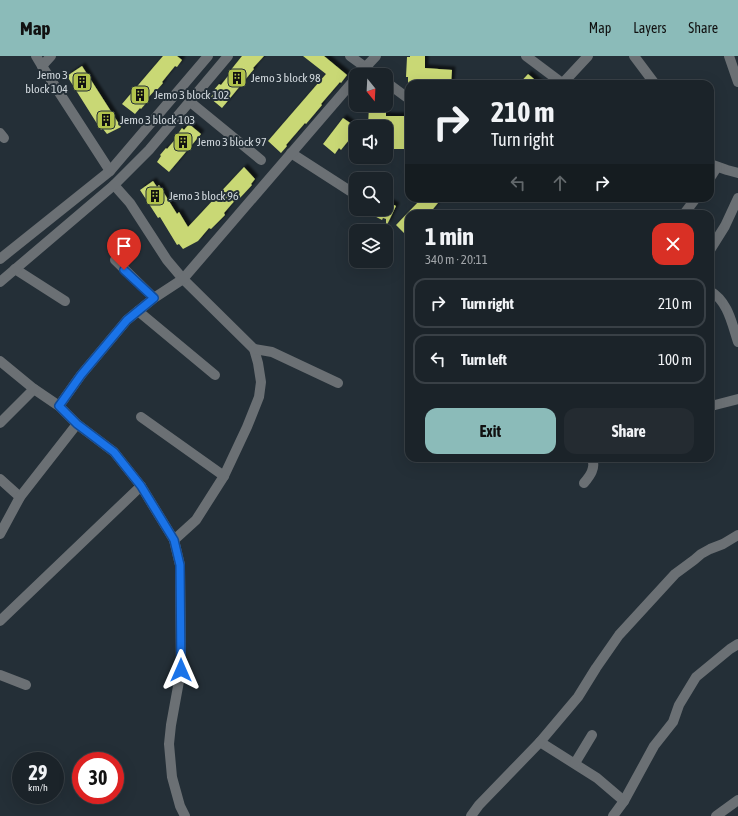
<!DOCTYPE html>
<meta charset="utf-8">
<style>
:root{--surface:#1b2329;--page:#242b31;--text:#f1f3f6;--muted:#a0a4a8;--line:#394046;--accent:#8bbbb9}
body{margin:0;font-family:"Asap Condensed",sans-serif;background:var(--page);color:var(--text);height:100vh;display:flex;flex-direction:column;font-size:15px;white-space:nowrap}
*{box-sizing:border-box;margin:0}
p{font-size:13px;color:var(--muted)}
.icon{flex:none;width:22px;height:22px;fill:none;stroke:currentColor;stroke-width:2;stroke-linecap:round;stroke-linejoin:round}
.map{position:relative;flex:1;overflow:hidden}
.drawer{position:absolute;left:405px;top:154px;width:309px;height:252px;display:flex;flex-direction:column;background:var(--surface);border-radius:12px;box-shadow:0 4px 16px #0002,0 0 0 1px var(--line)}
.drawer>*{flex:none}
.top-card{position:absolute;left:405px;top:24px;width:309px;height:122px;border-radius:12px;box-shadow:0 4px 16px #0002,0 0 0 1px var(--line);background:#1b2329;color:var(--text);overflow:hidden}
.needle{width:26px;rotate:162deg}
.tools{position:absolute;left:349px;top:12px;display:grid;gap:8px}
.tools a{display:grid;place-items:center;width:44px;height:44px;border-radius:8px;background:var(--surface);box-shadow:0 4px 16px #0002,0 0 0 1px var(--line);font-size:20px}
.speed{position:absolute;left:12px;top:696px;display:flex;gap:8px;font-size:20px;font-weight:700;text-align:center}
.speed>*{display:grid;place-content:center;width:52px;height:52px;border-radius:50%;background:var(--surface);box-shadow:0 4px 16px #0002,0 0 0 1px var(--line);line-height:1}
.speed small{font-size:10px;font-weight:400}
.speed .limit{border:6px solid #d22;background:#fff;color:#111}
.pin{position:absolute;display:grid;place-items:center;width:34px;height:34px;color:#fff;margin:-41px -17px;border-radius:50% 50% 50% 0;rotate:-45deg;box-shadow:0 0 4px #0007}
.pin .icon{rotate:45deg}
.me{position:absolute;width:44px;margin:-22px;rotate:0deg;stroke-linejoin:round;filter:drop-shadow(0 0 3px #0008)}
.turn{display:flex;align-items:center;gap:14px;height:84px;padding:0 20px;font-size:18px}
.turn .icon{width:52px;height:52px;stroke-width:2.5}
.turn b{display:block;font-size:28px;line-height:34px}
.lanes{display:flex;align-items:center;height:38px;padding:0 20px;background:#0003;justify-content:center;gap:20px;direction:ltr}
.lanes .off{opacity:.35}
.round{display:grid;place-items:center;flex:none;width:42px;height:42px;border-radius:12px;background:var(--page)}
.overview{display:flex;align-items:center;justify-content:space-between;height:68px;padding:0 20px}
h1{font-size:24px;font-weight:700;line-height:30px}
.button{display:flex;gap:8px;margin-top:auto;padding:8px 20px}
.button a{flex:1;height:46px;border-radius:12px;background:var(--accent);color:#111;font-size:16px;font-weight:700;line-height:46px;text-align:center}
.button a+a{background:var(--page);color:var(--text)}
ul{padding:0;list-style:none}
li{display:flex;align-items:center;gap:12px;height:50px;margin:0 8px 6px;padding:0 12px;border:2px solid var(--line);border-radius:12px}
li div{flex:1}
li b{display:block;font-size:15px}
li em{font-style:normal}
header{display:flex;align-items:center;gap:24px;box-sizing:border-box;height:56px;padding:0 20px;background:var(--accent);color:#111}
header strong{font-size:19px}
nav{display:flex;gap:22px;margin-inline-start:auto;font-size:14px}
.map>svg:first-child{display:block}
.building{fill:#c9d874;filter:url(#shadow)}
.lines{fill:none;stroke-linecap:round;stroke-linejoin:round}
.minor{stroke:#6b7074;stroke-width:10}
.route-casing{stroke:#114b97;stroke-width:10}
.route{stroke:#1a73e8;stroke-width:7}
.labels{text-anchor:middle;stroke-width:4;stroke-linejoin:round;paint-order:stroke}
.poi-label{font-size:12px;fill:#d1d8dd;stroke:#242f37;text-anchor:start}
</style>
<header>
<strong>Map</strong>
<nav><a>Map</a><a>Layers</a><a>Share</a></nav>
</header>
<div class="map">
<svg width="738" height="760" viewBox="0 0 738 760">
<defs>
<filter id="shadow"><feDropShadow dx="3.5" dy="-3.5" stdDeviation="1" flood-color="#0009"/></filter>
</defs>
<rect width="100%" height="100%" fill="#242f37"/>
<g class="building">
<polygon points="163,0 177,0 182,4 177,11 175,10 162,26 163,27 157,34 156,33 145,45 147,46 141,53 140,52 135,58 122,48"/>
<polygon points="242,0 264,0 253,12 254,13 222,52 210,42 215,36 213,35 219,28 221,29 231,16 230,15"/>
<polygon points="303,0 324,0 347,19 341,27 340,26 321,48 322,49 306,68 305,67 286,89 287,90 281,97 268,85 326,18"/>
<polygon points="410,0 425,0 425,12 452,14 451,28 408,28 408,21 406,21 407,1 410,1"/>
<polygon points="82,10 121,71 107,78 103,73 101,74 67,20"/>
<polygon points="528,18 540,28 519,28"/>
<polygon points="369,49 384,49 384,53 386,53 386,60 409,60 408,93 392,93 393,73 386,73 386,71 368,71"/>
<polygon points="343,62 356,71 356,75 341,94 339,92 335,98 323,88"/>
<polygon points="189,68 201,78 169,116 157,106 161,100 160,99 166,92 167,93 178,80 177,79 182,72 184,74"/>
<polygon points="244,111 255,123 251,128 252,129 238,144 237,142 224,157 225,159 211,173 209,172 198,185 183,193 179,188 177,189 160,161 158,162 140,134 153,125 157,131 159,129 177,158 179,156 188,171"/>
<polygon points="422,142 442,142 429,158 409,158 409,182 396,169"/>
<polygon points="386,145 396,150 386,171 386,163 383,162 382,164 361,153 386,153"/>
</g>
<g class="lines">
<g class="minor">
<polyline points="36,0 42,10"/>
<polyline points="51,0 42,10 110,115"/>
<polyline points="350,0 376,19"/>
<polyline points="526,0 562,27"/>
<polyline points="634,0 655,28"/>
<polyline points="729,0 738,26"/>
<polyline points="361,16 376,0"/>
<polyline points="386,26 409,43"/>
<polyline points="562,28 588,0"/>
<polyline points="189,45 261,104"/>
<polyline points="0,77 4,82"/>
<polyline points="291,97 350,135"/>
<polyline points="710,108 727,114 738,117"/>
<polyline points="710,122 717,111"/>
<polyline points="114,129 130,147 167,204 183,223 254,293 258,307 261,326 259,341 247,371 224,420 196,464 174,484"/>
<polyline points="684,158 696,142"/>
<polyline points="710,194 725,170 738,142"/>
<polyline points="0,203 110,115 208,0"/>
<polyline points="115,204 154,242"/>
<polyline points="15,213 65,245"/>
<polyline points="0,226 114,129 149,94 228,0"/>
<path d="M 710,235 C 728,245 732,268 738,286"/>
<polyline points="138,255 215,319"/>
<polyline points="254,293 272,296 338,327"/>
<polyline points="0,305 34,333 59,350 77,368 114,396 141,430 174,484 180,509 181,614 171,669 169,688 172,721 180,750 185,760"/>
<polyline points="715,349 738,343"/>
<polyline points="59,350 81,319 127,264 154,242 183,223 356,22"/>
<polyline points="141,361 224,420"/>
<polyline points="0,367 34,333"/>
<polyline points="0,423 20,441"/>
<path d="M 584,427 C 590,420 596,412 592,402"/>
<polyline points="0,478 20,441 77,368"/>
<polyline points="0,565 141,430"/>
<polyline points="0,619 26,629"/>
<polyline points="540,686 597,722 624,745"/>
<polyline points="575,707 592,679"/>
<polyline points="471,760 479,749 540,686 578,641 596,612 619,579 675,518 694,504 701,498 710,493 723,488 738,479"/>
<polyline points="613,760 624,745 654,690 673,666 679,649 696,621 730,593 738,588"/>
<polyline points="716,760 738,744"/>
</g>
</g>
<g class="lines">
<defs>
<polyline id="route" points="124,214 154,242 127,264 81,319 59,350 77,368 114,396 141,430 174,484 180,509 181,614"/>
</defs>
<use href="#route" class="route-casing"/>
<use href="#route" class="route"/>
</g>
<defs>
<symbol id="building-square" viewBox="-11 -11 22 22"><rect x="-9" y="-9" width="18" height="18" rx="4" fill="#b2c34c" stroke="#242f37"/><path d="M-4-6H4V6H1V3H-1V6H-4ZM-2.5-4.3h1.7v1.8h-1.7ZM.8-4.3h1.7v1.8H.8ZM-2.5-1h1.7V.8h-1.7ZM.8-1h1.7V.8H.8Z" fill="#111"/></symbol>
</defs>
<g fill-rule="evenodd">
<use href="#building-square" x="226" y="11" width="22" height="22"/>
<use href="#building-square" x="71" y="15" width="22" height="22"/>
<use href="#building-square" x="129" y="28" width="22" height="22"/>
<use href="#building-square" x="95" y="53" width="22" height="22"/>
<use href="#building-square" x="172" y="75" width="22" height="22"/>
<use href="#building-square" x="144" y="129" width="22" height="22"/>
</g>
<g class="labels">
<g class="poi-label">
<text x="68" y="23" text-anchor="end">Jemo 3<tspan x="68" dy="14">block 104</tspan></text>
<text x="251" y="26">Jemo 3 block 98</text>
<text x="154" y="43">Jemo 3 block 102</text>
<text x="120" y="68">Jemo 3 block 103</text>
<text x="197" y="90">Jemo 3 block 97</text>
<text x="169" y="144">Jemo 3 block 96</text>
</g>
</g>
</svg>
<div class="tools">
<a><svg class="needle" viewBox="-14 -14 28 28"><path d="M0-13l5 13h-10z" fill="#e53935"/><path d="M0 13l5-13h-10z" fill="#a0a4a8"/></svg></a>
<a><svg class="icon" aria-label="sound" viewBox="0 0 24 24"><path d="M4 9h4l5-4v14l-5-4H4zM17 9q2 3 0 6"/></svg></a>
<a><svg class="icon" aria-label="search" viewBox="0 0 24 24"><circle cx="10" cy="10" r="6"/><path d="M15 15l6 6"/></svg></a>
<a><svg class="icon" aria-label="layers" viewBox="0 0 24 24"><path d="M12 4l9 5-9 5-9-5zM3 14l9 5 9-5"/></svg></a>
</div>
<div class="speed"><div>29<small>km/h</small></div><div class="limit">30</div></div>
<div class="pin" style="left:124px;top:214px;background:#d93025"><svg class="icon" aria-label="arrive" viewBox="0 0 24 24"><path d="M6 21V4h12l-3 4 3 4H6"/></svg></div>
<svg class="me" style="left:181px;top:614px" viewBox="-20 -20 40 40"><path d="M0-17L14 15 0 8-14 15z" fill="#1a73e8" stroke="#fff" stroke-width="4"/></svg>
<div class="top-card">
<div class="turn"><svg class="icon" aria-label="right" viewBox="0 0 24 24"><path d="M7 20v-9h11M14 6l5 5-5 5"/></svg><div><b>210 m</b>Turn right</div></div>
<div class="lanes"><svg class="icon off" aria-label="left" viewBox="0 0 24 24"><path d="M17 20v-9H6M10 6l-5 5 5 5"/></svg><svg class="icon off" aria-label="ahead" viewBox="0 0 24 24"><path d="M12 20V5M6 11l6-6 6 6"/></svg><svg class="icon" aria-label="right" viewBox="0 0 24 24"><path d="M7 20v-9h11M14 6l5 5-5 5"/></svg></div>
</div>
<section class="drawer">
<div class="overview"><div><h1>1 min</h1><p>340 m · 20:11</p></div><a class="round" style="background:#d93025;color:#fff"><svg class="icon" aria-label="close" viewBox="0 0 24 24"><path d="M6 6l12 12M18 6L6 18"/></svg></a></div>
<ul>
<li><svg class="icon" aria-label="right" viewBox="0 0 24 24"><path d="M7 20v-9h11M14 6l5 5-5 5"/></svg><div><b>Turn right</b></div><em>210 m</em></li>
<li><svg class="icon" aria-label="left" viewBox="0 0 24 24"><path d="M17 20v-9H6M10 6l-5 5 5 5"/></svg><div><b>Turn left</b></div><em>100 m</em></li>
</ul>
<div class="button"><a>Exit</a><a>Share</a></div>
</section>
</div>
